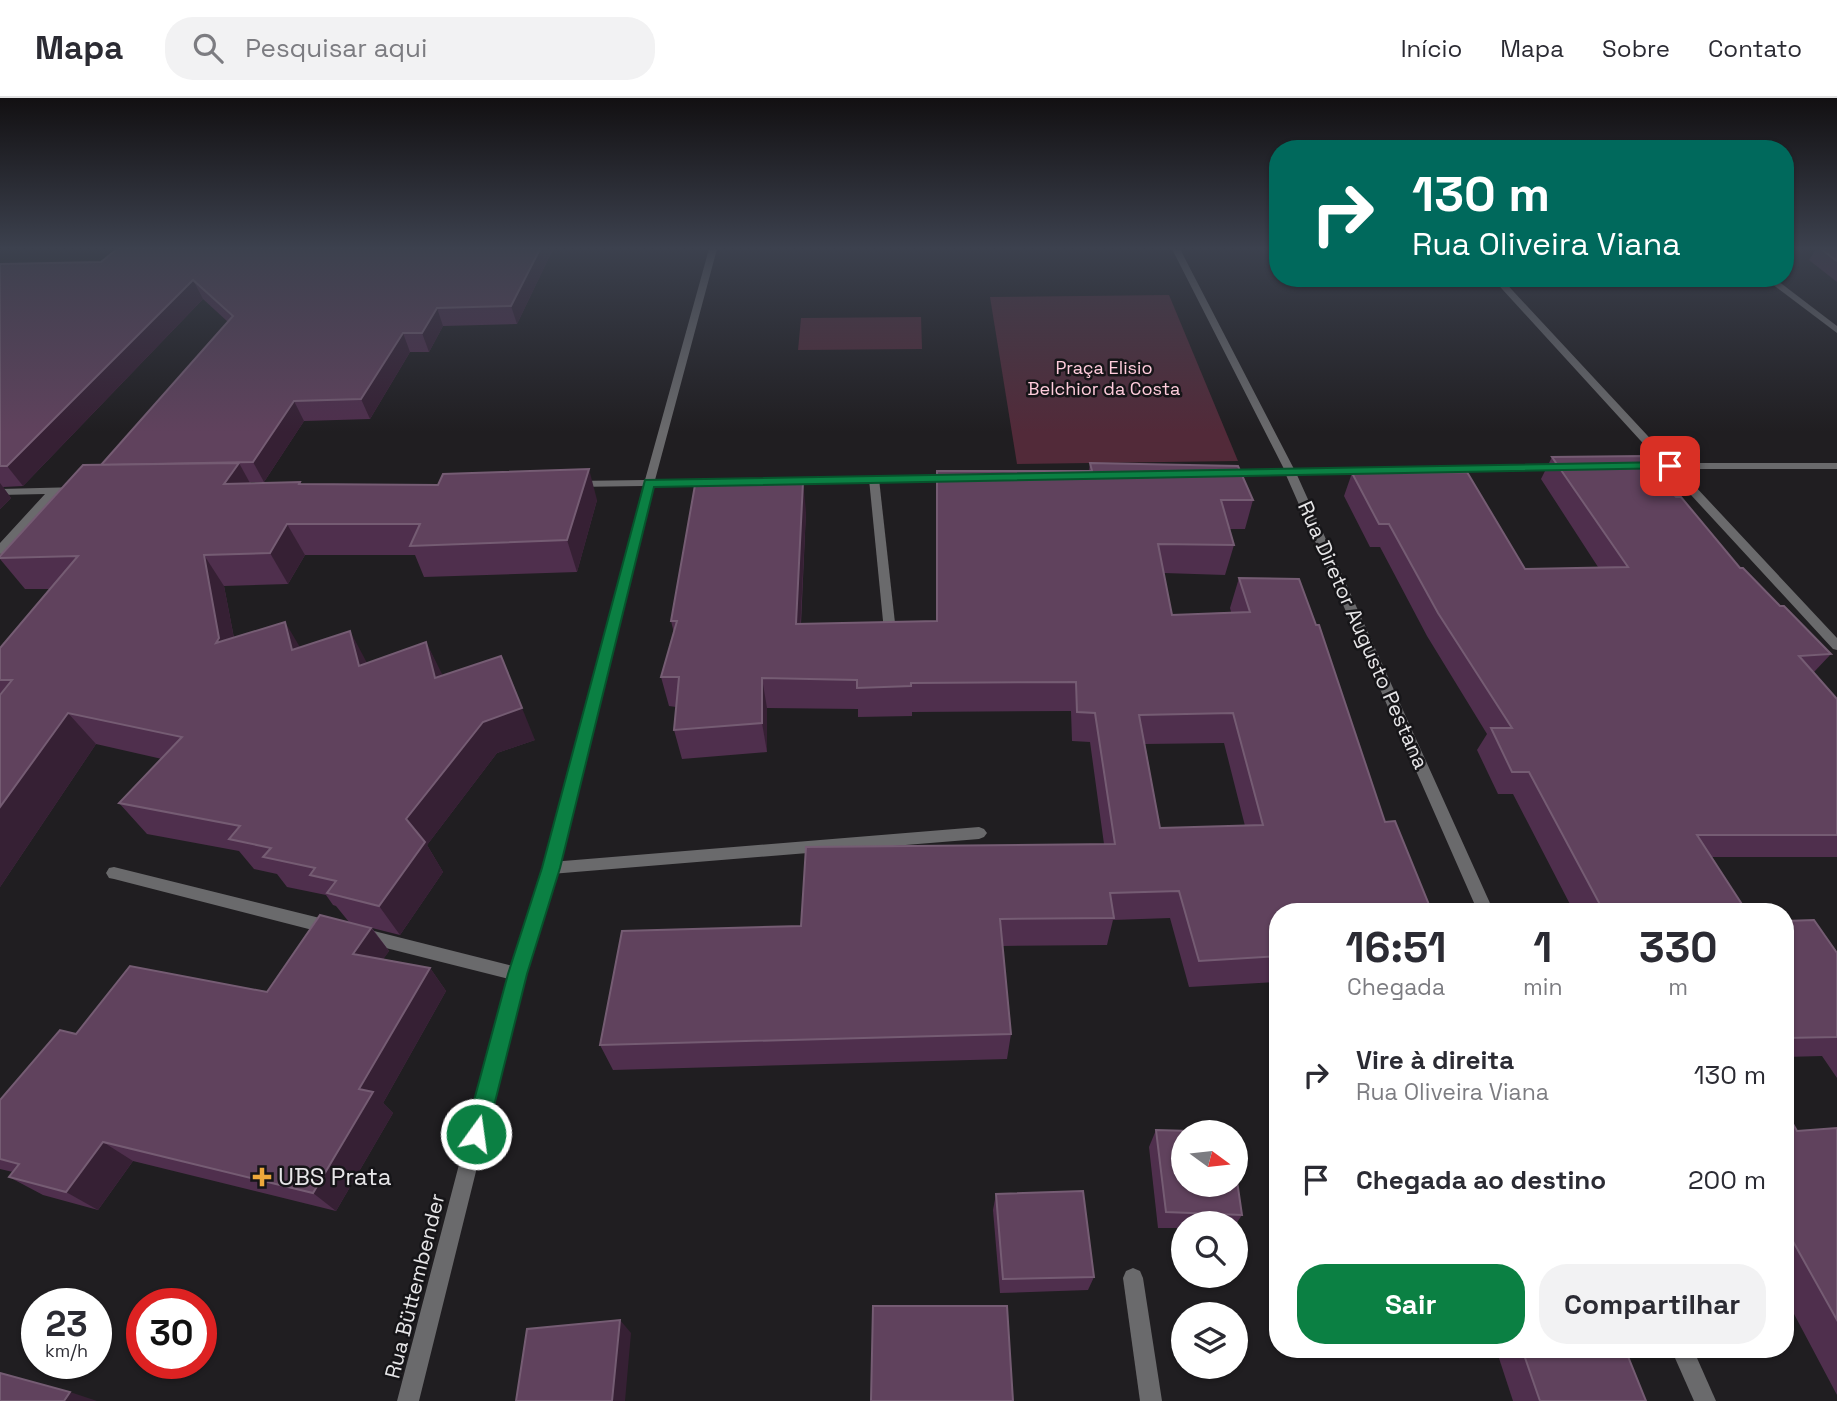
<!DOCTYPE html>
<html lang="pt">
<meta charset="utf-8">
<style>
:root{--surface:#fff;--page:#f2f2f3;--text:#2b2b33;--muted:#7c7c81;--line:#e1e1e2;--accent:#0b8043}
body{margin:0;font-family:"Space Grotesk",sans-serif;background:var(--page);color:var(--text);height:100vh;display:flex;flex-direction:column;font-size:26px;white-space:nowrap}
*{box-sizing:border-box;margin:0}
p{font-size:23px;color:var(--muted)}
.icon{flex:none;width:38px;height:38px;fill:none;stroke:currentColor;stroke-width:2;stroke-linecap:round;stroke-linejoin:round}
.map{position:relative;flex:1;overflow:hidden}
.side{position:absolute;left:1269px;top:805px;width:525px;height:455px;display:flex;flex-direction:column;background:var(--surface);border-radius:28px;box-shadow:0 2px 5px #0004}
.side>*{flex:none}
.hud{position:absolute;left:1269px;top:42px;width:525px;height:147px;border-radius:28px;box-shadow:0 2px 5px #0004;background:#00695c;color:#fff;overflow:hidden}
.needle{width:46px;rotate:105deg}
.fabs{position:absolute;left:1171px;top:1022px;display:grid;gap:14px}
.fabs a{display:grid;place-items:center;width:77px;height:77px;border-radius:50%;background:var(--surface);box-shadow:0 2px 5px #0004;font-size:35px}
.speed{position:absolute;left:21px;top:1190px;display:flex;gap:14px;font-size:35px;font-weight:700;text-align:center}
.speed>*{display:grid;place-content:center;width:91px;height:91px;border-radius:50%;background:var(--surface);box-shadow:0 2px 5px #0004;line-height:1}
.speed small{font-size:18px;font-weight:400}
.speed .limit{border:10px solid #d22;background:#fff;color:#111}
.pin{position:absolute;display:grid;place-items:center;width:60px;height:60px;color:#fff;margin:-30px;border-radius:14px;box-shadow:0 4px 10px #0006}
.me{position:absolute;width:77px;margin:-38px;rotate:14deg;stroke-linejoin:round;filter:drop-shadow(0 0 5px #0008)}
.turn{display:flex;align-items:center;gap:24px;height:147px;padding:0 28px;font-size:32px}
.turn .icon{width:91px;height:91px;stroke-width:2.5}
.turn b{display:block;font-size:49px;line-height:60px}
.eta{display:flex;justify-content:space-evenly;align-items:center;height:119px;text-align:center}
.eta b{font-size:42px;font-weight:600;line-height:49px}
.button{display:flex;gap:14px;margin-top:auto;padding:14px 28px}
.button a{flex:1;height:80px;border-radius:28px;background:var(--accent);color:#fff;font-size:28px;font-weight:600;line-height:80px;text-align:center}
.button a+a{background:var(--page);color:var(--text)}
ul{padding:0;list-style:none}
li{display:flex;align-items:center;gap:21px;height:105px;padding:0 28px}
li div{flex:1}
li b{display:block;font-size:26px}
li em{font-style:normal}
header{display:flex;align-items:center;gap:42px;box-sizing:border-box;height:98px;padding:0 35px;background:var(--surface);border-bottom:2px solid var(--line)}
header strong{font-size:33px}
nav{display:flex;gap:38px;margin-inline-start:auto;font-size:24px}
.search{width:490px;height:63px;background:var(--page);display:flex;align-items:center;gap:18px;box-sizing:border-box;padding:0 24px;border-radius:28px;color:var(--muted);font-size:26px}
.map>svg:first-child{display:block}
.green{fill:#522a39}
.lines{fill:none;stroke-linecap:round;stroke-linejoin:round}
.service{fill:#6a6a6c;fill-rule:evenodd}
.minor{fill:#6a6a6c;fill-rule:evenodd}
.wall{fill:#4f2f4d;fill-rule:evenodd}
.shaded-wall{fill:#362034}
.building{fill:#60425d;stroke:#755c73;stroke-width:2;fill-rule:evenodd}
.route{fill:#0b8043;stroke:#07532c;stroke-width:2}
.poi-dot{fill:#eda83b;stroke:#161518;stroke-width:2.5}
.labels{text-anchor:middle;stroke-width:5;stroke-linejoin:round;paint-order:stroke}
.far-park-label{font-size:18px;fill:#ffccdc;stroke:#161518}
.street-label{font-size:21px;fill:#e7e6e8;stroke:#161518}
.near-poi-label{font-size:24px;fill:#e7e6e8;stroke:#161518;text-anchor:start}
</style>
<header>
<strong>Mapa</strong>
<div class="search"><svg class="icon" aria-label="search" viewBox="0 0 24 24"><circle cx="10" cy="10" r="6"/><path d="M15 15l6 6"/></svg>Pesquisar aqui</div>
<nav><a>Início</a><a>Mapa</a><a>Sobre</a><a>Contato</a></nav>
</header>
<div class="map">
<svg width="1837" height="1303" viewBox="0 0 1837 1303">
<rect width="100%" height="100%" fill="#201e21"/>
<g class="green">
<polygon points="1169,197 1238,363 1017,366 990,199"/>
<polygon points="921,219 922,251 798,252 801,220"/>
</g>
<g class="lines">
<g class="service">
<polygon points="874,378 879,381 897,543 891,547 885,543 869,381"/>
<polygon points="979,729 984,731 987,735 984,739 979,741 551,776 546,774 543,770 546,766 551,764"/>
<polygon points="114,769 332,823 338,825 340,830 338,835 332,837 114,781 109,780 106,775 109,770"/>
<polygon points="362,830 517,869 523,871 525,876 523,881 517,883 362,844 356,842 354,837 356,832"/>
<polygon points="1133,1170 1140,1173 1143,1180 1162,1303 1140,1303 1123,1180 1126,1173"/>
</g>
<g class="minor">
<polygon points="709,151 717,151 655,382 954,377 959,380 954,383 654,388 559,770 525,876 419,1303 397,1303 509,876 543,770 643,388 575,389 570,386 575,383 645,382"/>
<polygon points="1172,151 1180,151 1294,371 1566,366 1571,369 1566,372 1297,377 1494,814 1478,814 1286,377 1222,378 1217,375 1222,372 1284,371"/>
<polygon points="1492,180 1501,180 1673,365 1837,365 1837,371 1679,371 1837,540 1837,552 1833,551 1667,371 1631,370 1630,368 1635,365 1661,365"/>
<polygon points="1764,180 1774,180 1837,228 1837,235"/>
<polygon points="79,389 84,392 83,394 57,396 4,455 0,456 0,445 45,396 0,397 0,391"/>
<polygon points="1671,1251 1693,1251 1716,1303 1694,1303"/>
</g>
</g>
<g class="wall">
<polygon points="117,151 553,151 517,226 443,228 429,254 410,254 370,321 304,323 264,384 250,384 251,385 300,384 302,386 597,402 577,474 424,479 415,457 305,457 288,486 224,488 234,540 300,550 368,565 426,544 442,578 535,642 497,655 427,747 443,774 400,837 372,830 389,853 383,861 430,870 446,893 383,1005 393,1015 336,1113 133,1063 98,1112 43,1097 9,1079 13,1074 0,1071 0,1002 76,936 267,894 349,824 336,808 333,807 326,797 287,789 277,776 254,771 239,753 147,736 119,705 162,661 96,646 0,789 0,550 50,491 25,491 0,461 0,458 101,367 228,224 203,201 23,388 3,389 11,400 0,411 0,166 101,164"/>
<polygon points="1816,151 1837,151 1837,184 1809,162"/>
<polygon points="1552,359 1676,399 1740,470 1831,556 1814,574 1837,601 1837,759 1711,759 1747,814 1574,814 1513,696 1498,696 1477,652 1487,636 1427,538 1380,449 1370,449 1344,398 1352,375 1525,471 1598,469 1541,381"/>
<path d="M 1090,365 L 1253,402 L 1245,431 L 1229,431 L 1234,447 L 1225,477 L 1164,475 L 1172,517 L 1231,514 L 1230,510 L 1239,480 L 1299,481 L 1278,814 L 1278,884 L 1189,889 L 1170,820 L 1113,822 L 1107,847 L 1002,848 L 1011,936 L 1007,961 L 613,972 L 600,947 L 801,828 L 1104,746 L 1090,644 L 1072,643 L 1071,613 L 912,614 L 912,618 L 858,619 L 858,611 L 767,610 L 767,654 L 682,661 L 674,632 L 676,609 L 669,608 L 661,579 L 674,535 L 671,523 L 806,413 L 801,526 L 936,523 L 1089,373 ZM 1224,645 L 1245,728 L 1160,730 L 1145,646 Z"/>
<polygon points="1785,823 1837,855 1837,980 1822,958 1785,959"/>
<polygon points="1785,1012 1797,1033 1837,1031 1837,1297 1785,1199"/>
<polygon points="1156,1032 1242,1117 1236,1126 1236,1125 1183,1125 1183,1130 1158,1130 1149,1049"/>
<polygon points="996,1096 1094,1179 1088,1192 1000,1195 993,1112"/>
<polygon points="1496,1251 1625,1251 1646,1303 1513,1303"/>
</g>
<g class="shaded-wall">
<polygon points="540,151 553,151 517,226 511,208"/>
<polygon points="193,182 203,201 23,388 7,368"/>
<polygon points="437,210 443,228 429,254 422,235"/>
<polygon points="403,235 410,254 370,321 361,301"/>
<polygon points="294,303 304,323 264,384 253,364"/>
<polygon points="239,365 256,396 224,386"/>
<polygon points="589,371 597,402 577,474 567,442"/>
<polygon points="803,384 806,413 799,555 796,526"/>
<polygon points="0,385 11,400 0,411"/>
<polygon points="287,426 305,457 288,486 270,455"/>
<polygon points="204,457 224,488 240,572 216,545"/>
<polygon points="285,524 304,556 292,552"/>
<polygon points="350,533 367,565 359,568"/>
<polygon points="426,544 442,576 450,612 435,580"/>
<polygon points="501,558 535,642 497,655 427,747 443,774 400,837 379,808 406,721"/>
<polygon points="762,580 767,610 767,654 762,625"/>
<polygon points="68,615 96,646 0,789 0,709"/>
<polygon points="371,830 389,853 371,879 353,856"/>
<polygon points="430,870 446,893 383,1005 393,1015 336,1113 313,1095 359,991"/>
<polygon points="103,1044 133,1063 98,1112 66,1094"/>
<polygon points="620,1222 631,1235 625,1303 612,1303"/>
<polygon points="70,1294 97,1303 64,1303"/>
</g>
<g class="building">
<polygon points="117,151 540,151 511,208 437,210 422,235 403,235 361,301 294,303 253,364 101,367 233,218 193,182 7,368 0,368 0,166 101,164"/>
<polygon points="1821,151 1837,151 1837,163"/>
<polygon points="1644,358 1676,399 1681,399 1740,470 1743,470 1780,508 1784,508 1831,556 1799,558 1837,601 1837,737 1697,737 1747,814 1604,814 1529,674 1512,674 1491,630 1512,630 1438,515 1389,426 1379,426 1352,375 1467,374 1525,471 1628,469 1552,359"/>
<polygon points="239,365 224,386 300,384 299,386 438,387 443,376 589,371 567,442 410,448 420,426 287,426 270,455 204,457 219,540 216,545 285,524 292,552 350,533 359,568 426,544 435,580 501,558 522,610 483,624 406,721 425,744 379,808 327,795 336,783 310,777 315,770 263,759 271,750 229,741 240,728 119,705 182,639 68,615 0,709 0,597 12,582 0,582 0,550 78,458 0,460 0,458 83,367"/>
<path d="M 1090,365 L 1238,368 L 1253,402 L 1221,402 L 1234,447 L 1158,446 L 1172,517 L 1250,514 L 1239,480 L 1299,481 L 1316,527 L 1319,527 L 1385,724 L 1395,723 L 1432,814 L 1278,814 L 1278,858 L 1199,863 L 1179,793 L 1110,795 L 1114,820 L 1000,821 L 1011,936 L 600,947 L 622,833 L 801,828 L 806,749 L 1115,746 L 1095,615 L 1077,614 L 1076,584 L 911,585 L 911,588 L 857,590 L 857,582 L 762,580 L 762,625 L 674,632 L 679,579 L 661,579 L 677,523 L 671,523 L 695,387 L 803,384 L 796,526 L 937,523 L 937,373 L 1092,373 ZM 1233,615 L 1263,727 L 1160,730 L 1139,617 Z"/>
<polygon points="320,817 371,830 353,856 430,870 359,991 373,994 313,1095 103,1044 66,1094 9,1079 19,1066 0,1061 0,1002 60,932 76,936 130,868 267,894"/>
<polygon points="1814,822 1837,855 1837,939 1785,940 1785,823"/>
<polygon points="1785,1012 1797,1033 1837,1030 1837,1222 1785,1129"/>
<polygon points="1156,1032 1225,1034 1183,1034 1183,1087 1236,1087 1236,1076 1242,1117 1166,1114"/>
<polygon points="1083,1093 1094,1179 1003,1181 996,1096"/>
<polygon points="873,1208 1007,1208 1013,1303 871,1303"/>
<polygon points="620,1222 612,1303 516,1303 527,1231"/>
<polygon points="1522,1251 1625,1251 1646,1303 1540,1303"/>
<polygon points="0,1275 70,1294 64,1303 0,1303"/>
</g>
<linearGradient id="sky" x2="0" y2="1"><stop stop-color="#121012"/><stop offset="0.45" stop-color="#3c414e"/><stop offset="1" stop-color="#3c414e" stop-opacity="0"/></linearGradient>
<rect width="1837" height="334" fill="url(#sky)"/>
<polygon class="route" points="1670,364 1676,368 1674,370 654,389 560,770 527,876 487,1036 484,1044 476,1047 468,1044 465,1036 508,876 542,770 645,382"/>
<path class="poi-dot" d="M258.5 1068.5h7v7h7v7h-7v7h-7v-7h-7v-7h7z"/>
<g class="labels">
<g class="far-park-label">
<text x="1104" y="276">Praça Elisio<tspan x="1104" dy="21">Belchior da Costa</tspan></text>
</g>
<g class="street-label">
<text transform="translate(1363 537) rotate(66)" y="7">Rua Diretor Augusto Pestana</text>
<text transform="translate(415 1188) rotate(-76)" y="7">Rua Büttembender</text>
</g>
<g class="near-poi-label">
<text x="278" y="1087">UBS Prata</text>
</g>
</g>
</svg>
<div class="fabs">
<a><svg class="needle" viewBox="-14 -14 28 28"><path d="M0-13l5 13h-10z" fill="#e53935"/><path d="M0 13l5-13h-10z" fill="#7c7c81"/></svg></a>
<a><svg class="icon" aria-label="search" viewBox="0 0 24 24"><circle cx="10" cy="10" r="6"/><path d="M15 15l6 6"/></svg></a>
<a><svg class="icon" aria-label="layers" viewBox="0 0 24 24"><path d="M12 4l9 5-9 5-9-5zM3 14l9 5 9-5"/></svg></a>
</div>
<div class="speed"><div>23<small>km/h</small></div><div class="limit">30</div></div>
<div class="pin" style="left:1670px;top:368px;background:#d93025"><svg class="icon" aria-label="arrive" viewBox="0 0 24 24"><path d="M6 21V4h12l-3 4 3 4H6"/></svg></div>
<svg class="me" style="left:476px;top:1036px" viewBox="-20 -20 40 40"><circle r="17" fill="#0b8043" stroke="#fff" stroke-width="3"/><path d="M0-11L8 9 0 5-8 9z" fill="#fff"/></svg>
<div class="hud">
<div class="turn"><svg class="icon" aria-label="right" viewBox="0 0 24 24"><path d="M7 20v-9h11M14 6l5 5-5 5"/></svg><div><b>130 m</b>Rua Oliveira Viana</div></div>
</div>
<section class="side">
<div class="eta">
<div><b>16:51</b><p>Chegada</p></div>
<div><b>1</b><p>min</p></div>
<div><b>330</b><p>m</p></div>
</div>
<ul>
<li><svg class="icon" aria-label="right" viewBox="0 0 24 24"><path d="M7 20v-9h11M14 6l5 5-5 5"/></svg><div><b>Vire à direita</b><p>Rua Oliveira Viana</p></div><em>130 m</em></li>
<li><svg class="icon" aria-label="arrive" viewBox="0 0 24 24"><path d="M6 21V4h12l-3 4 3 4H6"/></svg><div><b>Chegada ao destino</b></div><em>200 m</em></li>
</ul>
<div class="button"><a>Sair</a><a>Compartilhar</a></div>
</section>
</div>
